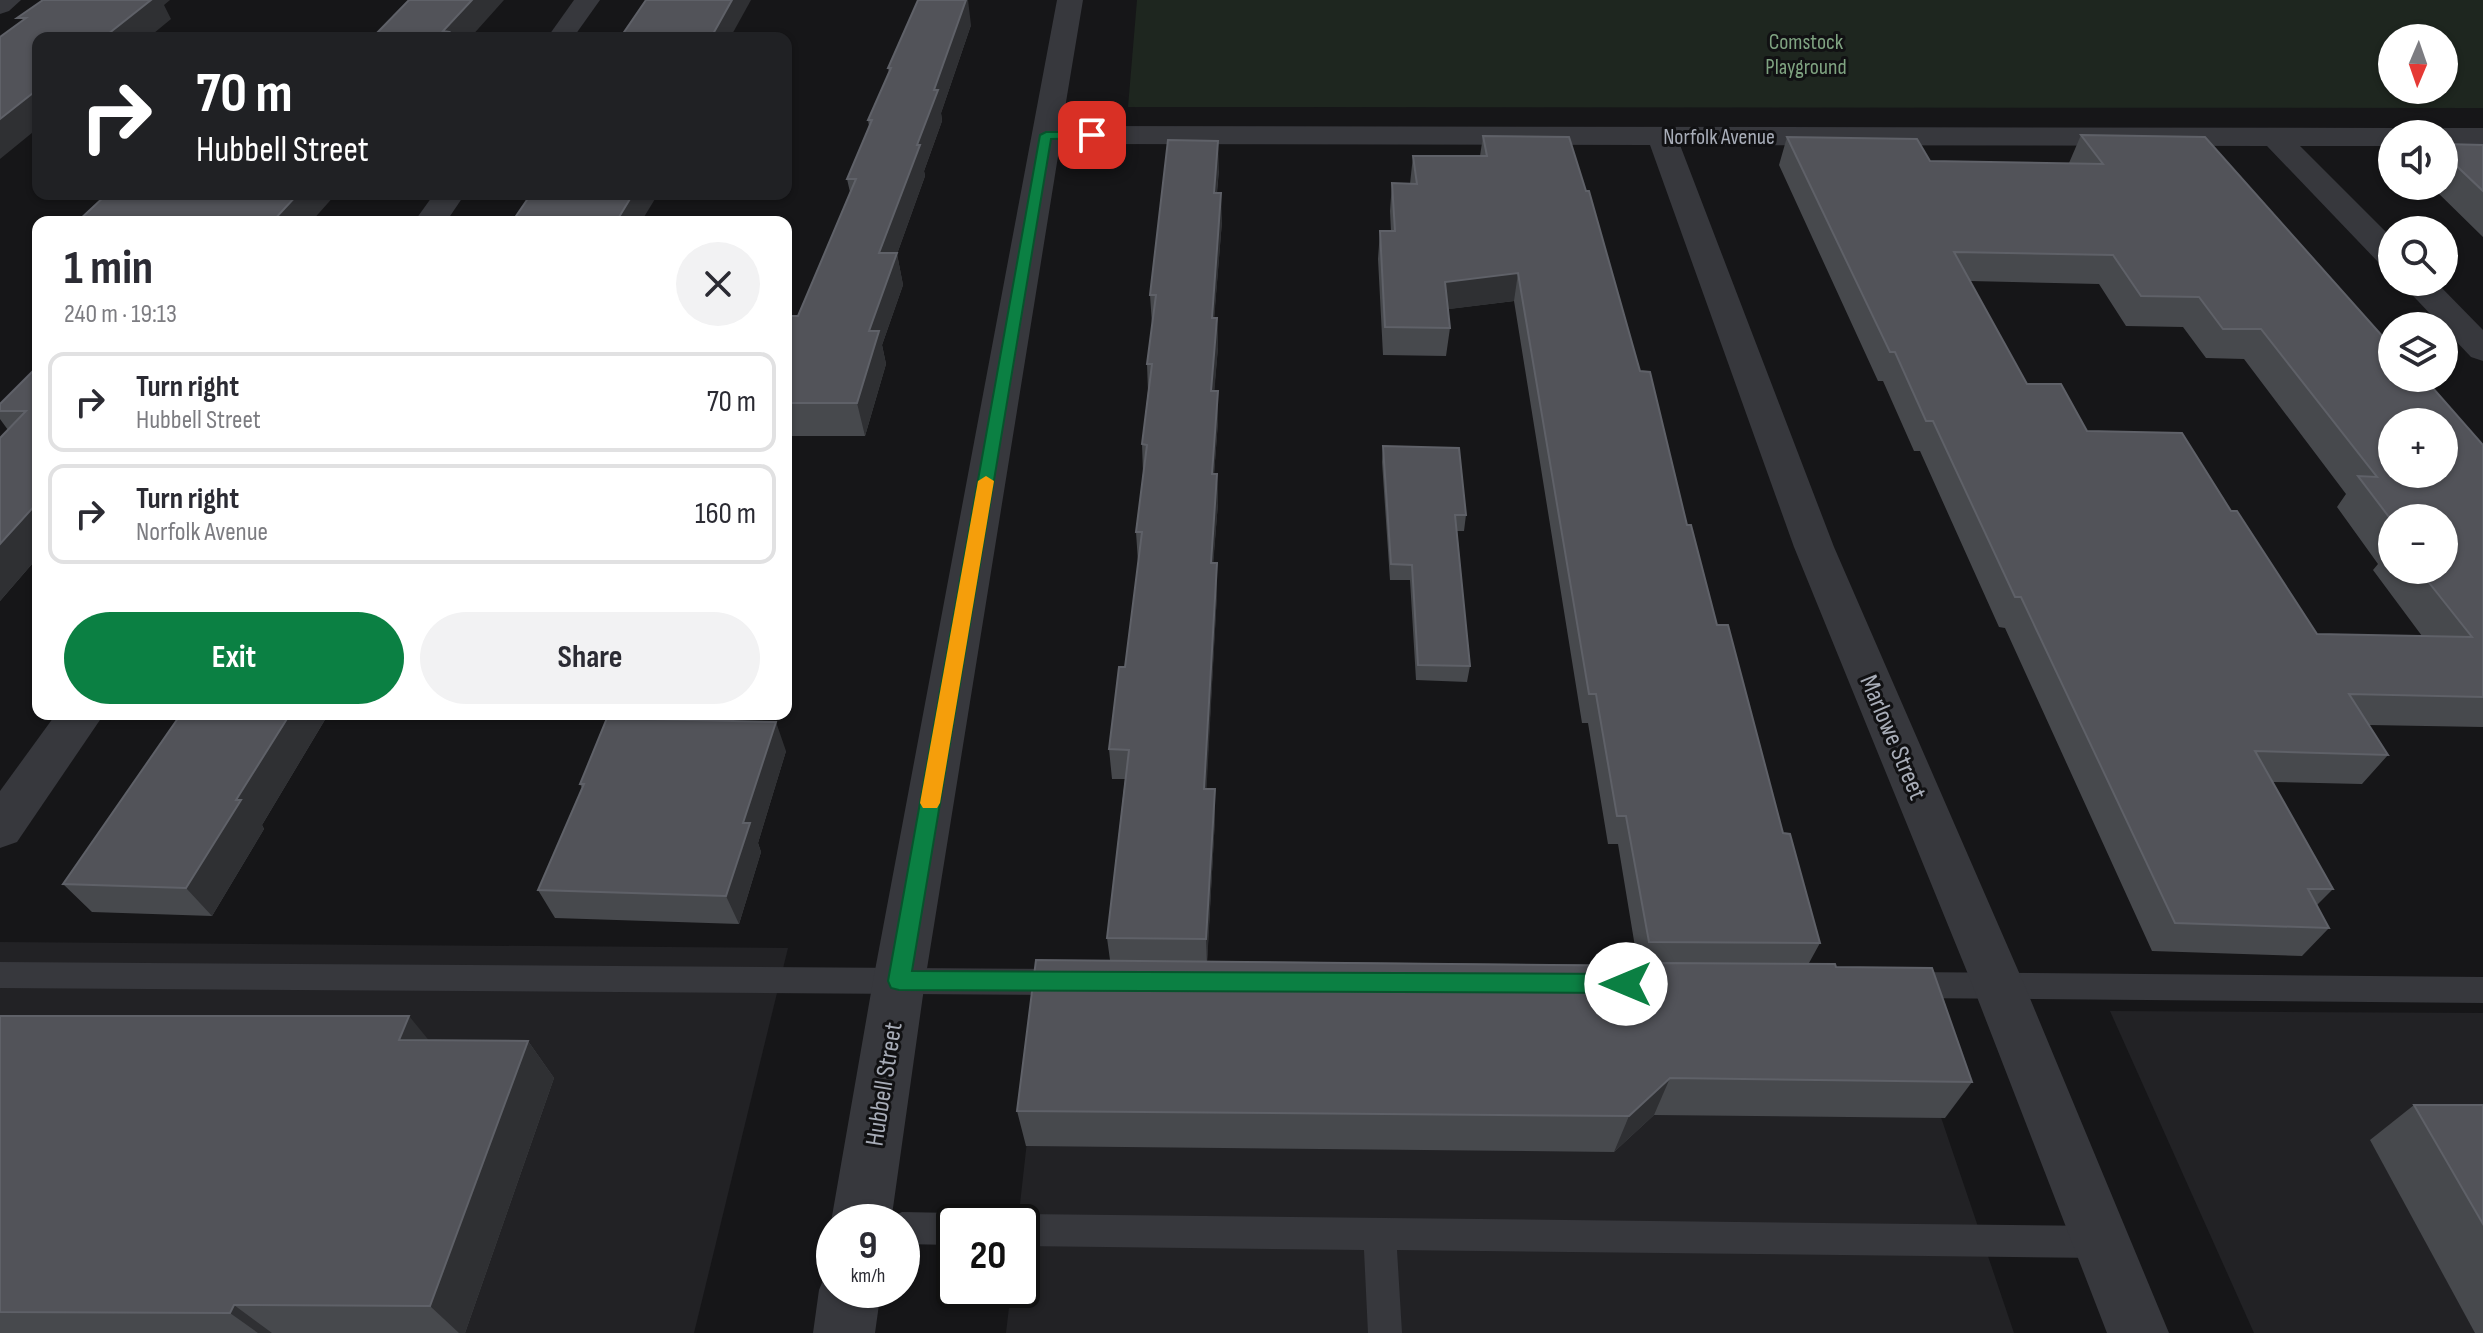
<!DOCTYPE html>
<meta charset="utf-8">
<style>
:root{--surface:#fff;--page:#f2f2f3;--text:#2b2b33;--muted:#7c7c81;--line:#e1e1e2;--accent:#0b8043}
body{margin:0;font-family:"Sofia Sans Condensed",sans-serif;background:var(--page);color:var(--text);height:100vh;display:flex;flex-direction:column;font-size:30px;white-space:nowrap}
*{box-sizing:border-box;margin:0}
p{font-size:26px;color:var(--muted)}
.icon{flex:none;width:44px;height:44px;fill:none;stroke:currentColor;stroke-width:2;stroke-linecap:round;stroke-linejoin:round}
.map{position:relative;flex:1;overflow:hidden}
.sheet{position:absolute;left:32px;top:216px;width:760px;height:504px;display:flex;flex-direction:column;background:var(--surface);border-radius:16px;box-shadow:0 2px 6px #0004}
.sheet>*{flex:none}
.banner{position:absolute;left:32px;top:32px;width:760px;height:168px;border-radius:16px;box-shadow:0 2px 6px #0004;background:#202124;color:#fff;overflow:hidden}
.needle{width:52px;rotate:182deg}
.controls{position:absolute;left:2378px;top:24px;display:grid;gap:16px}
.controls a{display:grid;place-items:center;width:80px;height:80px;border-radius:50%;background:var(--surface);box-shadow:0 2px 6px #0004;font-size:40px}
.speed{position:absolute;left:816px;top:1204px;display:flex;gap:16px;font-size:40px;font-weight:700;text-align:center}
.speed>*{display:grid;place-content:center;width:104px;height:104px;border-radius:50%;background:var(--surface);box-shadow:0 2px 6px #0004;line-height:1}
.speed small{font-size:20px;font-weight:400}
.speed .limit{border:4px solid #111;border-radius:12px;background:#fff;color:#111}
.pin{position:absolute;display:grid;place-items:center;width:68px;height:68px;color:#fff;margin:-34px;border-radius:16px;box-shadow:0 4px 12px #0006}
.me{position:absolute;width:88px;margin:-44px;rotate:270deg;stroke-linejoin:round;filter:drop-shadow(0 0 6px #0008)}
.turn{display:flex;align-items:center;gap:28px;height:168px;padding:0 32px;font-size:36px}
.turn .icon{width:104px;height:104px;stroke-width:2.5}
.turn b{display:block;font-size:56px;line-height:68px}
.round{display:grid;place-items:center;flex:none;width:84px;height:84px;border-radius:42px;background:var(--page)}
.head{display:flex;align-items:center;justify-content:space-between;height:136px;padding:0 32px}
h1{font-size:48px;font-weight:700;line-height:60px}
.button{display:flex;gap:16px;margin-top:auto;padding:16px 32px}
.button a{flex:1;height:92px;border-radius:48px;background:var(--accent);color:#fff;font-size:32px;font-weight:700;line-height:92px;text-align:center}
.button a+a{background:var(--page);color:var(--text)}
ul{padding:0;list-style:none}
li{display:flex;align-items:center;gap:24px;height:100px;margin:0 16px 12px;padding:0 16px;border:4px solid var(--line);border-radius:16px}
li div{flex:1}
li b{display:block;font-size:30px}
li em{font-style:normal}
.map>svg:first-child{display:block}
.built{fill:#222225}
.green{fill:#1e261f;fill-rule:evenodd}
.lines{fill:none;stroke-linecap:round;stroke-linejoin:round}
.service{fill:#37383d;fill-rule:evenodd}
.minor{fill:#37383d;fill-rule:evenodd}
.wall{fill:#47494d;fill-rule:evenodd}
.shaded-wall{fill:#2f3033}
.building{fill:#525359;stroke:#5f6168;stroke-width:2;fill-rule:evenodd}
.route{fill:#0b8043;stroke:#07532c;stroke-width:2}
.slow{fill:#f59e0b}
.labels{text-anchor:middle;stroke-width:6;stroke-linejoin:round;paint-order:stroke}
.far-park-label{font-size:22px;fill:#7fa381;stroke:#111113}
.far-street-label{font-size:22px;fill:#a8adb8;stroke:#111113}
.street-label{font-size:26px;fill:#a8adb8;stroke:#111113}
</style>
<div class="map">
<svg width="2483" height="1333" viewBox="0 0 2483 1333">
<rect width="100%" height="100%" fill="#161618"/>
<g class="built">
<polygon points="0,942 788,948 694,1333 0,1333"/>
<polygon points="1043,998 1902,1002 2014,1333 1006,1333 1011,1290 1022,1290 1022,1222 1018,1222"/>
<polygon points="2110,1011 2483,1013 2483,1333 2254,1333"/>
</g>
<path class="green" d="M 1137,0 L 2483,0 L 2483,108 L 1128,107 ZM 2392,38 L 2444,38 L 2444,90 L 2392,90 Z"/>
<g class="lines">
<g class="service">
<polygon points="0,962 1066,969 1076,973 1080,982 1076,991 1066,995 0,988"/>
<polygon points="1906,972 2483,977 2483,1003 1906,998 1896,994 1892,985 1896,976"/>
<polygon points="902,1212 954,1213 966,1218 967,1222 954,1222 954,1245 902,1244 902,1222 888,1222 891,1217"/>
<polygon points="1022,1214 2101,1226 2113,1230 2117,1242 2113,1254 2101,1258 1397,1250 1402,1333 1368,1333 1364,1250 1022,1246 1022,1222 1009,1222"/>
</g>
<g class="minor">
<polygon points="0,0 21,0 9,11 0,14"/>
<polygon points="574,0 600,0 573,38 547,38"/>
<polygon points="1057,0 1083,0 1062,126 2392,128 2402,131 2405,134 2392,134 2392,146 2300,146 2392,238 2392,267 2380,264 2267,146 1680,145 1834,547 2024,984 2169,1333 2107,1333 1972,984 1794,547 1650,145 1060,144 925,981 891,1222 834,1222 834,1228 831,1222 873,981"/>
<polygon points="2444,128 2483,128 2483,146 2444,146 2444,134 2431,134"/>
<polygon points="434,194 465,194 446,222 414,222"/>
<polygon points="2400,282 2436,282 2483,330 2483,361 2471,357"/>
<polygon points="56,714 104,714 17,842 0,848 0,791"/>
<polygon points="834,1266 834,1290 881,1290 875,1333 813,1333 819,1290 828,1268"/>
</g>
</g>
<g class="wall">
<polygon points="971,25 941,113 942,121 924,171 925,176 897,254 903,285 882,345 886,364 865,436 786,436 786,316 798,316 850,192 847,179 869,126 868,120 889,72 888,68"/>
<path d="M 2081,135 L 2357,308 L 2483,445 L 2483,727 L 2369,725 L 2388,755 L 2362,784 L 2272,782 L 2333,889 L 2317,905 L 2329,928 L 2302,956 L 2152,951 L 2005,628 L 1999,627 L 1920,451 L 1914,451 L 1883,381 L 1878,381 L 1779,165 L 1787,137 L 1930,161 L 2070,164 L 2069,163 ZM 1970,281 L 2099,284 L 2126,326 L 2183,327 L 2206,358 L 2244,359 L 2346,494 L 2337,507 L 2378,564 L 2373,570 L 2422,636 L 2317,634 L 2231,511 L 2087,431 L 2027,384 ZM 2392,518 L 2444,570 L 2392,570 Z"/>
<polygon points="1483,136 1640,371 1717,625 1783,833 1820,943 1809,963 1836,967 1972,1082 1945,1118 1654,1115 1614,1152 1026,1146 1017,1111 1110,960 1107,938 1125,779 1112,779 1109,749 1125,667 1138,562 1136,532 1143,473 1142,444 1148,391 1147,364 1152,324 1150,295 1219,169 1217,193 1222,221 1214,318 1217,318 1218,347 1214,391 1218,421 1214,474 1217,474 1218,503 1213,563 1217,593 1206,789 1215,789 1215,818 1207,961 1638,965 1618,844 1608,844 1588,723 1582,723 1514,301 1448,309 1450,328 1446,356 1383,355 1378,259 1380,231 1391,231 1390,211 1392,183 1410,184 1413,156 1480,156"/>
<polygon points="2444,144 2483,145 2483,237 2431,186 2444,186"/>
<polygon points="38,258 38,271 32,263"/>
<polygon points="38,366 38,557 0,601 0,438 8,430 0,419 0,404"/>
<polygon points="1383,446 1466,515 1464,531 1457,531 1470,666 1467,682 1416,680 1410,580 1390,580 1382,462"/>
<polygon points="325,716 326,718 262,825 264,829 212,916 92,912 63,884"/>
<polygon points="786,751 758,843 761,852 739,924 555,918 538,890 582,788 580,784"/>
<polygon points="0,1016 428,1040 528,1041 554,1078 465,1333 0,1333"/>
<polygon points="2414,1105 2483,1105 2483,1333 2475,1333 2370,1140"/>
</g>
<g class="shaded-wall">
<polygon points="136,0 170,0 164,5 171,19 148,38 103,38"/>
<polygon points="472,0 504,0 470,38 443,38 443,31"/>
<polygon points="732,0 751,0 730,38 714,38 713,34"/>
<polygon points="966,0 968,0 971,25 941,113 942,121 924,171 925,176 897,254 903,285 882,345 886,364 865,436 857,403 879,253 917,145 934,90"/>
<polygon points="38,89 38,128 0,159 0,119"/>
<polygon points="1218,141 1219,169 1214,221 1214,193"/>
<polygon points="1221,193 1222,221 1212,347 1212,318"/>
<polygon points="298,194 336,194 311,222 272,222"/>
<polygon points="633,194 658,194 641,222 616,222"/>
<polygon points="1518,273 1514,301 1442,310 1445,282"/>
<polygon points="1217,318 1218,347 1212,421 1211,391"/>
<polygon points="1218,391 1218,421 1212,503 1212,474"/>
<polygon points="1217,474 1218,503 1211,593 1211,563"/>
<polygon points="38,502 38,557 0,601 0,544"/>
<polygon points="1217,563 1217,593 1205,818 1204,789"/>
<polygon points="290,714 326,714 325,716 326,718 262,825 264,829 212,916 186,888 236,800"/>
<polygon points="776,722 786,751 758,843 761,852 739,924 726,896 743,823"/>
<polygon points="1215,789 1215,818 1207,966 1206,939"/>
<polygon points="409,1016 440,1054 399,1040"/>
<polygon points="528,1041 554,1078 465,1333 459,1333 430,1306"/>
<polygon points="1670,1078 1654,1115 1614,1152 1629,1116"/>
<polygon points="234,1305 272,1333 258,1333 230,1313"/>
</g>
<g class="building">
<polygon points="43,0 151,0 103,38 38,38 38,89 0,119 0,37 26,18 17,18"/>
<polygon points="409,0 472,0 443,31 449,32 443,38 372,38"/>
<polygon points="646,0 732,0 713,34 716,34 714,38 620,38"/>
<polygon points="918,0 966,0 934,90 938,90 917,145 920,145 879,253 897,253 869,331 879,331 857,403 786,403 786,316 798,316 856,179 847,179 872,120 868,120 891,68 888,68"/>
<path d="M 2081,135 L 2205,137 L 2392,347 L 2392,378 L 2425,379 L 2483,445 L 2483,697 L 2349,694 L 2388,755 L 2255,751 L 2333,889 L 2308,889 L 2329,928 L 2175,923 L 2021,597 L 2015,597 L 1933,421 L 1926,421 L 1895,352 L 1890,352 L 1787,137 L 1917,139 L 1930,161 L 2103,164 ZM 1954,252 L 2113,255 L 2141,296 L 2199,297 L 2223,329 L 2261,329 L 2377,477 L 2358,476 L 2392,521 L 2392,518 L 2444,518 L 2444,570 L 2419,570 L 2472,637 L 2317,634 L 2237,511 L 2231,511 L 2182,433 L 2087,431 L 2061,384 L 2027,384 ZM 2392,422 L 2444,422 L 2444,474 L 2392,474 Z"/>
<polygon points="1483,136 1569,137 1586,191 1589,191 1640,371 1650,372 1687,525 1691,525 1717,625 1728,625 1783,833 1790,834 1820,943 1649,942 1626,816 1617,816 1596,694 1589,694 1518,273 1445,282 1450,328 1385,327 1380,231 1395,231 1392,183 1417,184 1413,156 1487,156"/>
<polygon points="1168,140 1218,141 1214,193 1221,193 1212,318 1217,318 1211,391 1218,391 1212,474 1217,474 1211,563 1217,563 1204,789 1215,789 1206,939 1107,938 1129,750 1109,749 1119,667 1125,667 1142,532 1136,532 1147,445 1142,444 1152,364 1147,364 1156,295 1150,295"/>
<polygon points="2444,144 2483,145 2483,191 2444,154"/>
<polygon points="107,194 298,194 272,222 77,222"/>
<polygon points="531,194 633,194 616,222 512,222"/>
<polygon points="38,366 38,502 0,544 0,438 26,411 0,411 0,404"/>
<polygon points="1383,446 1459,448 1466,515 1455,515 1470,666 1418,665 1412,565 1391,564"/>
<polygon points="181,714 290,714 236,800 241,800 186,888 63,884"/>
<polygon points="607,718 776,722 743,823 750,823 726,896 538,890 584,784 580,784"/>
<polygon points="1036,960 1660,966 1659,963 1835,964 1836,967 1932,968 1972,1082 1670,1078 1629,1116 1017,1111"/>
<polygon points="0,1016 409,1016 399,1040 528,1041 430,1306 234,1305 230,1313 0,1312"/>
<polygon points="2414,1105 2483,1105 2483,1224"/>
</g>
<polygon class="route" points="1092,132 1096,133 1096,138 1051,139 912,971 1626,974 1634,977 1637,984 1634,991 1626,993 899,990 891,988 888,981 1040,135 1046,132"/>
<polygon class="slow" points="986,476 994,481 940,803 937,808 923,808 920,803 978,481"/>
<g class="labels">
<g class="far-park-label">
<text x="1806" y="49">Comstock<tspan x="1806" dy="25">Playground</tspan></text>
</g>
<g class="far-street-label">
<text x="1719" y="144">Norfolk Avenue</text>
</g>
<g class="street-label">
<text transform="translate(1894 737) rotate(67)" y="9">Marlowe Street</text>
<text transform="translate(883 1084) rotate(-81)" y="9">Hubbell Street</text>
</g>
</g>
</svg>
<div class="controls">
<a><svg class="needle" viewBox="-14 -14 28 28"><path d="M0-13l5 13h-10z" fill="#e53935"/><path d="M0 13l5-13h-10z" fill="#7c7c81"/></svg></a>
<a><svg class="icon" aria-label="sound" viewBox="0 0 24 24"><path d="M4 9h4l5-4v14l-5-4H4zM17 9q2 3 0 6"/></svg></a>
<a><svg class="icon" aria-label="search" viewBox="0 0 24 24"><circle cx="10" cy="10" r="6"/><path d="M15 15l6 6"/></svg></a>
<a><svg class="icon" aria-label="layers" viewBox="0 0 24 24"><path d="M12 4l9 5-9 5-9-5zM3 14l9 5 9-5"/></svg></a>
<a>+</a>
<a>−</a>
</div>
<div class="speed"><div>9<small>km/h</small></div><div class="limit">20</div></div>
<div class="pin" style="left:1092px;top:135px;background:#d93025"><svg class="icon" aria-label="arrive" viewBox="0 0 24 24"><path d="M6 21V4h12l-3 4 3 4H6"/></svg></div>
<svg class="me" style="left:1626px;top:984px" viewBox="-20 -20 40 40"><circle r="19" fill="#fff"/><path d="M0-13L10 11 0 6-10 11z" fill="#0b8043"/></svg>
<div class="banner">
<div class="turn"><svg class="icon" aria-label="right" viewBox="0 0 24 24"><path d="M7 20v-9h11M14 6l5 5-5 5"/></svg><div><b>70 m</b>Hubbell Street</div></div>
</div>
<section class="sheet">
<div class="head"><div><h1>1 min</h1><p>240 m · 19:13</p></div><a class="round"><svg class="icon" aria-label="close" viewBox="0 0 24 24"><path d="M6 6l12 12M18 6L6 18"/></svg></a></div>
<ul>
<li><svg class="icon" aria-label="right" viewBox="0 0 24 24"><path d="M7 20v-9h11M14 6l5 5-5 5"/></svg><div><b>Turn right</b><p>Hubbell Street</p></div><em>70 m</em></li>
<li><svg class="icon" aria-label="right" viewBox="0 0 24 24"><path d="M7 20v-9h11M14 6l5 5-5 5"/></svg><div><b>Turn right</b><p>Norfolk Avenue</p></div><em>160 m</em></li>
</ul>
<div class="button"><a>Exit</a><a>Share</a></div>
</section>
</div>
